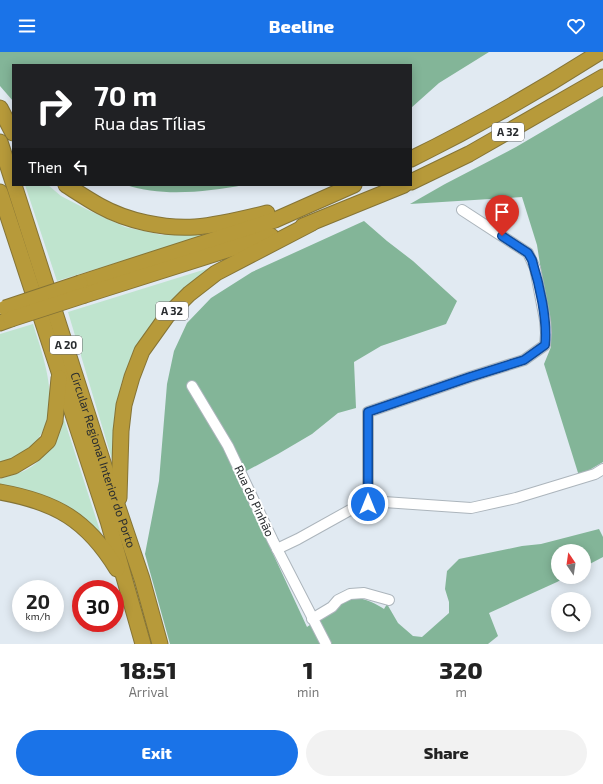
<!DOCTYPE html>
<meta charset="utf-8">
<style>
:root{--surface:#fff;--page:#f2f2f2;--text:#222;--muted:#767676;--accent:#1a73e8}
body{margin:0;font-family:"Exo 2",sans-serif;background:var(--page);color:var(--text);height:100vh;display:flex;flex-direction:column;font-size:15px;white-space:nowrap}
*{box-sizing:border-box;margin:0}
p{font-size:13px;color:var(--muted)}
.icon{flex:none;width:22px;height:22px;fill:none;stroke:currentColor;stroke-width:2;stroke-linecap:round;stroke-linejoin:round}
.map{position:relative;height:592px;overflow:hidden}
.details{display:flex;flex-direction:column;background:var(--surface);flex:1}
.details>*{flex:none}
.hud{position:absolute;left:12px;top:12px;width:400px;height:122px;border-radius:0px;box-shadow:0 2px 10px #0003;background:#202124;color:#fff;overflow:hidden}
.needle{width:26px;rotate:347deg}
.tools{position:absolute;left:551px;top:492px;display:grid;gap:8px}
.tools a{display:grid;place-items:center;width:40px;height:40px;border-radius:50%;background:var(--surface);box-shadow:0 2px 10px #0003;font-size:20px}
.speed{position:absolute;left:12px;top:528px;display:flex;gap:8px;font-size:20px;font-weight:700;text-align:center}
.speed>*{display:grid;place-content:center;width:52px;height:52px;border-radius:50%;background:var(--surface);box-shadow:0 2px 10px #0003;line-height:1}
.speed small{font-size:10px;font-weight:400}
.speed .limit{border:6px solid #d22;background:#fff;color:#111}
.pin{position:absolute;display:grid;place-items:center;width:34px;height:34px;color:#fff;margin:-41px -17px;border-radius:50% 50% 50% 0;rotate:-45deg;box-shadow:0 0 4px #0007}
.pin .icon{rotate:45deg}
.me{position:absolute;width:44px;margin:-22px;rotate:0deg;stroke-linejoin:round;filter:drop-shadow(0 0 3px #0008)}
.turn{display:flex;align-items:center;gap:14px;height:84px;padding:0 16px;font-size:18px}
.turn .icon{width:52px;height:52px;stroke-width:2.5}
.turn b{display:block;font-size:28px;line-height:34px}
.then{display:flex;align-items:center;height:38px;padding:0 16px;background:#0003;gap:8px;font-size:15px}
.eta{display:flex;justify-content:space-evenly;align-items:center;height:68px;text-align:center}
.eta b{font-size:24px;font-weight:800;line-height:28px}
.primary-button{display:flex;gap:8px;margin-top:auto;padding:8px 16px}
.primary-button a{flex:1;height:46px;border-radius:24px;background:var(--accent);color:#fff;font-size:16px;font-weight:800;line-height:46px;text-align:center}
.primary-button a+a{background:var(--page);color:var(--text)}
header{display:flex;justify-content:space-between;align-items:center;height:52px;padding:0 16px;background:var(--accent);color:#fff;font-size:18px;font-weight:800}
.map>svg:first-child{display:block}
.green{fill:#bfe4ce}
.forest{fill:#83b598}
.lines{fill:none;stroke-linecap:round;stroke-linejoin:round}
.minor-casing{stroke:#acb5bc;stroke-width:12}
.highway-casing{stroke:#857436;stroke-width:17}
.minor{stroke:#fff;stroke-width:10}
.highway{stroke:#b79a3a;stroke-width:15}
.highway-bridge-casing{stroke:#857436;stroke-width:17;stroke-linecap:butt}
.highway-bridge{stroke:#b79a3a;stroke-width:15}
.route-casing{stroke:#114b97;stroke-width:10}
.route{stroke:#1a73e8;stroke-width:7}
.labels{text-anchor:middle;stroke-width:4;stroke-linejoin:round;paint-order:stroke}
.shield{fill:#fff;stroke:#696b6d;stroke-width:1}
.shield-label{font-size:11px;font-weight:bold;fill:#292c2f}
.street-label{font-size:12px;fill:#292c2f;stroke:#fff}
</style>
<header><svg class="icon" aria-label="menu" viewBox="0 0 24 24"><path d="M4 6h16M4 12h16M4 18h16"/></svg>Beeline<svg class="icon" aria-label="heart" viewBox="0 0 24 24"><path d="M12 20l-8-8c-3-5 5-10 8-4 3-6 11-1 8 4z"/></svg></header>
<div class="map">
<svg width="603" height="592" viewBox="0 0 603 592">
<rect width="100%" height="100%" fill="#e1eaf2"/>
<g class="green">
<polygon points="25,133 48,133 61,144 88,158 125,175 162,183 199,181 201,185 57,229"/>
<polygon points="219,213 161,263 134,297 121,332 114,366 113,411 68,260"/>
<path d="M 33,272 C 47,316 68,372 20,404 C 15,408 6,409 0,412 L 0,282 Z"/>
<path d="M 64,367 L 102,485 L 0,437 L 0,427 C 8,424 17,422 24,419 C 45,409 57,387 64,367 Z"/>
</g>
<g class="forest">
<polygon points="0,0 489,0 439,31 411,56 411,13 13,13 13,49 0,34"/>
<polygon points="603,44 603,410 579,424 544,312 551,295 550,276 537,193 522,145 410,152 445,132 516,95"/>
<path d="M 126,133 L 244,133 C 207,140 161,145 126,133 Z"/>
<path d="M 364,169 L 387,189 L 413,209 L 457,249 L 446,272 L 381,294 L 354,310 L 356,356 L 338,361 L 312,382 L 278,402 L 237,424 L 307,575 C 321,566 336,549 352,546 C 361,544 377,552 384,557 L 387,552 L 398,571 L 413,584 L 422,585 L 449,561 L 449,550 L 445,537 L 447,519 L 459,507 L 522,494 L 541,492 L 599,477 L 603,485 L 603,505 L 584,515 L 584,499 L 558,499 L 558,525 L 566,525 L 557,530 L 489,561 L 498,584 L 488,592 L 170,592 L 145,502 L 159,429 L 167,332 L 174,299 L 187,271 L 211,246 L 252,220 Z"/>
</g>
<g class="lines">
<defs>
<g id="minor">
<polyline points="192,334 228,394 273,489 326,592"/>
<polyline points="368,452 368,360 470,325 524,308 545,293 546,281 545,268 535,216 528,201 462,158"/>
<polyline points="277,497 298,487 361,452 384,450 471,456 516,446 595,422 603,417"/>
<polyline points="312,567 332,555 338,548 350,542 364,541 389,548"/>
</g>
<g id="highway">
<polyline points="0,56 13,81"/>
<polyline points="0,90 13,130"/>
<path d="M 411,107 C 476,75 539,39 600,0"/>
<polyline points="411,130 469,102 603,25"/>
<path id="s1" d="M 14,133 L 107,423 L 142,527 L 160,592"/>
<path d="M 66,133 C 77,140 89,148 100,154 C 127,169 164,177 195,175 C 219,173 243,167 267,161"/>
<polyline points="0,140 108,469 143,592"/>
<polyline points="303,174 404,133"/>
<polyline points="80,231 275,168 354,133"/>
<polyline points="85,243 271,184"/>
<polyline points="0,271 11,267"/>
<polyline points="0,418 14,414 34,402 48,389 55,369 59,326"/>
<path d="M 0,440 C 56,450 87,468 117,517"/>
<polyline points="119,446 121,379 124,353 132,325 142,299 167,264 189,242 216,221 312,171"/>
</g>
</defs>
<use href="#minor" class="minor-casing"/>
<use href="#highway" class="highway-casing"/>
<use href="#minor" class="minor"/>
<use href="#highway" class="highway"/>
<defs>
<g id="highway-bridge">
<polyline points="5,256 80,231"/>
<polyline points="11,267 85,243"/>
</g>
</defs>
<use href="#highway-bridge" class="highway-bridge-casing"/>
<use href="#highway-bridge" class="highway-bridge"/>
</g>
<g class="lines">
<defs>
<path id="route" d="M 368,452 L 368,360 L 470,325 L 524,308 L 545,293 C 548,269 539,231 532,208 L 528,201 L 502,184"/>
</defs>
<use href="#route" class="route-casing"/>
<use href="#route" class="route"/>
</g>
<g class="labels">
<g class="shield">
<rect x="492" y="71" width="32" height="18" rx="3"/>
<rect x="156" y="250" width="32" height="18" rx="3"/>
<rect x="50" y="284" width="32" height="18" rx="3"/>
</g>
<g class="shield-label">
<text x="508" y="84">A 32</text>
<text x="172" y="263">A 32</text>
<text x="66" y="297">A 20</text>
</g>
<g class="street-label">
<text dy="4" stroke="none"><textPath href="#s1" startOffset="289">Circular Regional Interior do Porto</textPath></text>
<text transform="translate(254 449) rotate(65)" y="4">Rua do Pinhão</text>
</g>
</g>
</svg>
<div class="tools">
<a><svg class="needle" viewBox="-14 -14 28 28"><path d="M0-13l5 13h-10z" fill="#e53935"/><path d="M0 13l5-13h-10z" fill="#767676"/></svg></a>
<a><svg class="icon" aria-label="search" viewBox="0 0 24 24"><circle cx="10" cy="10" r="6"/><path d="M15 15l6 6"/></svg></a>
</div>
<div class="speed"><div>20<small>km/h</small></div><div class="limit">30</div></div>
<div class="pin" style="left:502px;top:184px;background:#d93025"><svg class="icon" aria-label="arrive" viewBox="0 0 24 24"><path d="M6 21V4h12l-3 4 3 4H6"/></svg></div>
<svg class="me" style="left:368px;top:452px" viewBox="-20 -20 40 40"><circle r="17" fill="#1a73e8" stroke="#fff" stroke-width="3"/><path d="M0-11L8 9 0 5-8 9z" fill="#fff"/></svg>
<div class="hud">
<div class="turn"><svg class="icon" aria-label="right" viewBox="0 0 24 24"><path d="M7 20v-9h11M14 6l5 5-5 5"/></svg><div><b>70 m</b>Rua das Tílias</div></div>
<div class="then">Then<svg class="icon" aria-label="left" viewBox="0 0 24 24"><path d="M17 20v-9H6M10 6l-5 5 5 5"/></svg></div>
</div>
</div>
<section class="details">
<div class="eta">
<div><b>18:51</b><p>Arrival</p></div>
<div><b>1</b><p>min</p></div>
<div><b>320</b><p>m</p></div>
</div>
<div class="primary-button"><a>Exit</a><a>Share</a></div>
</section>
